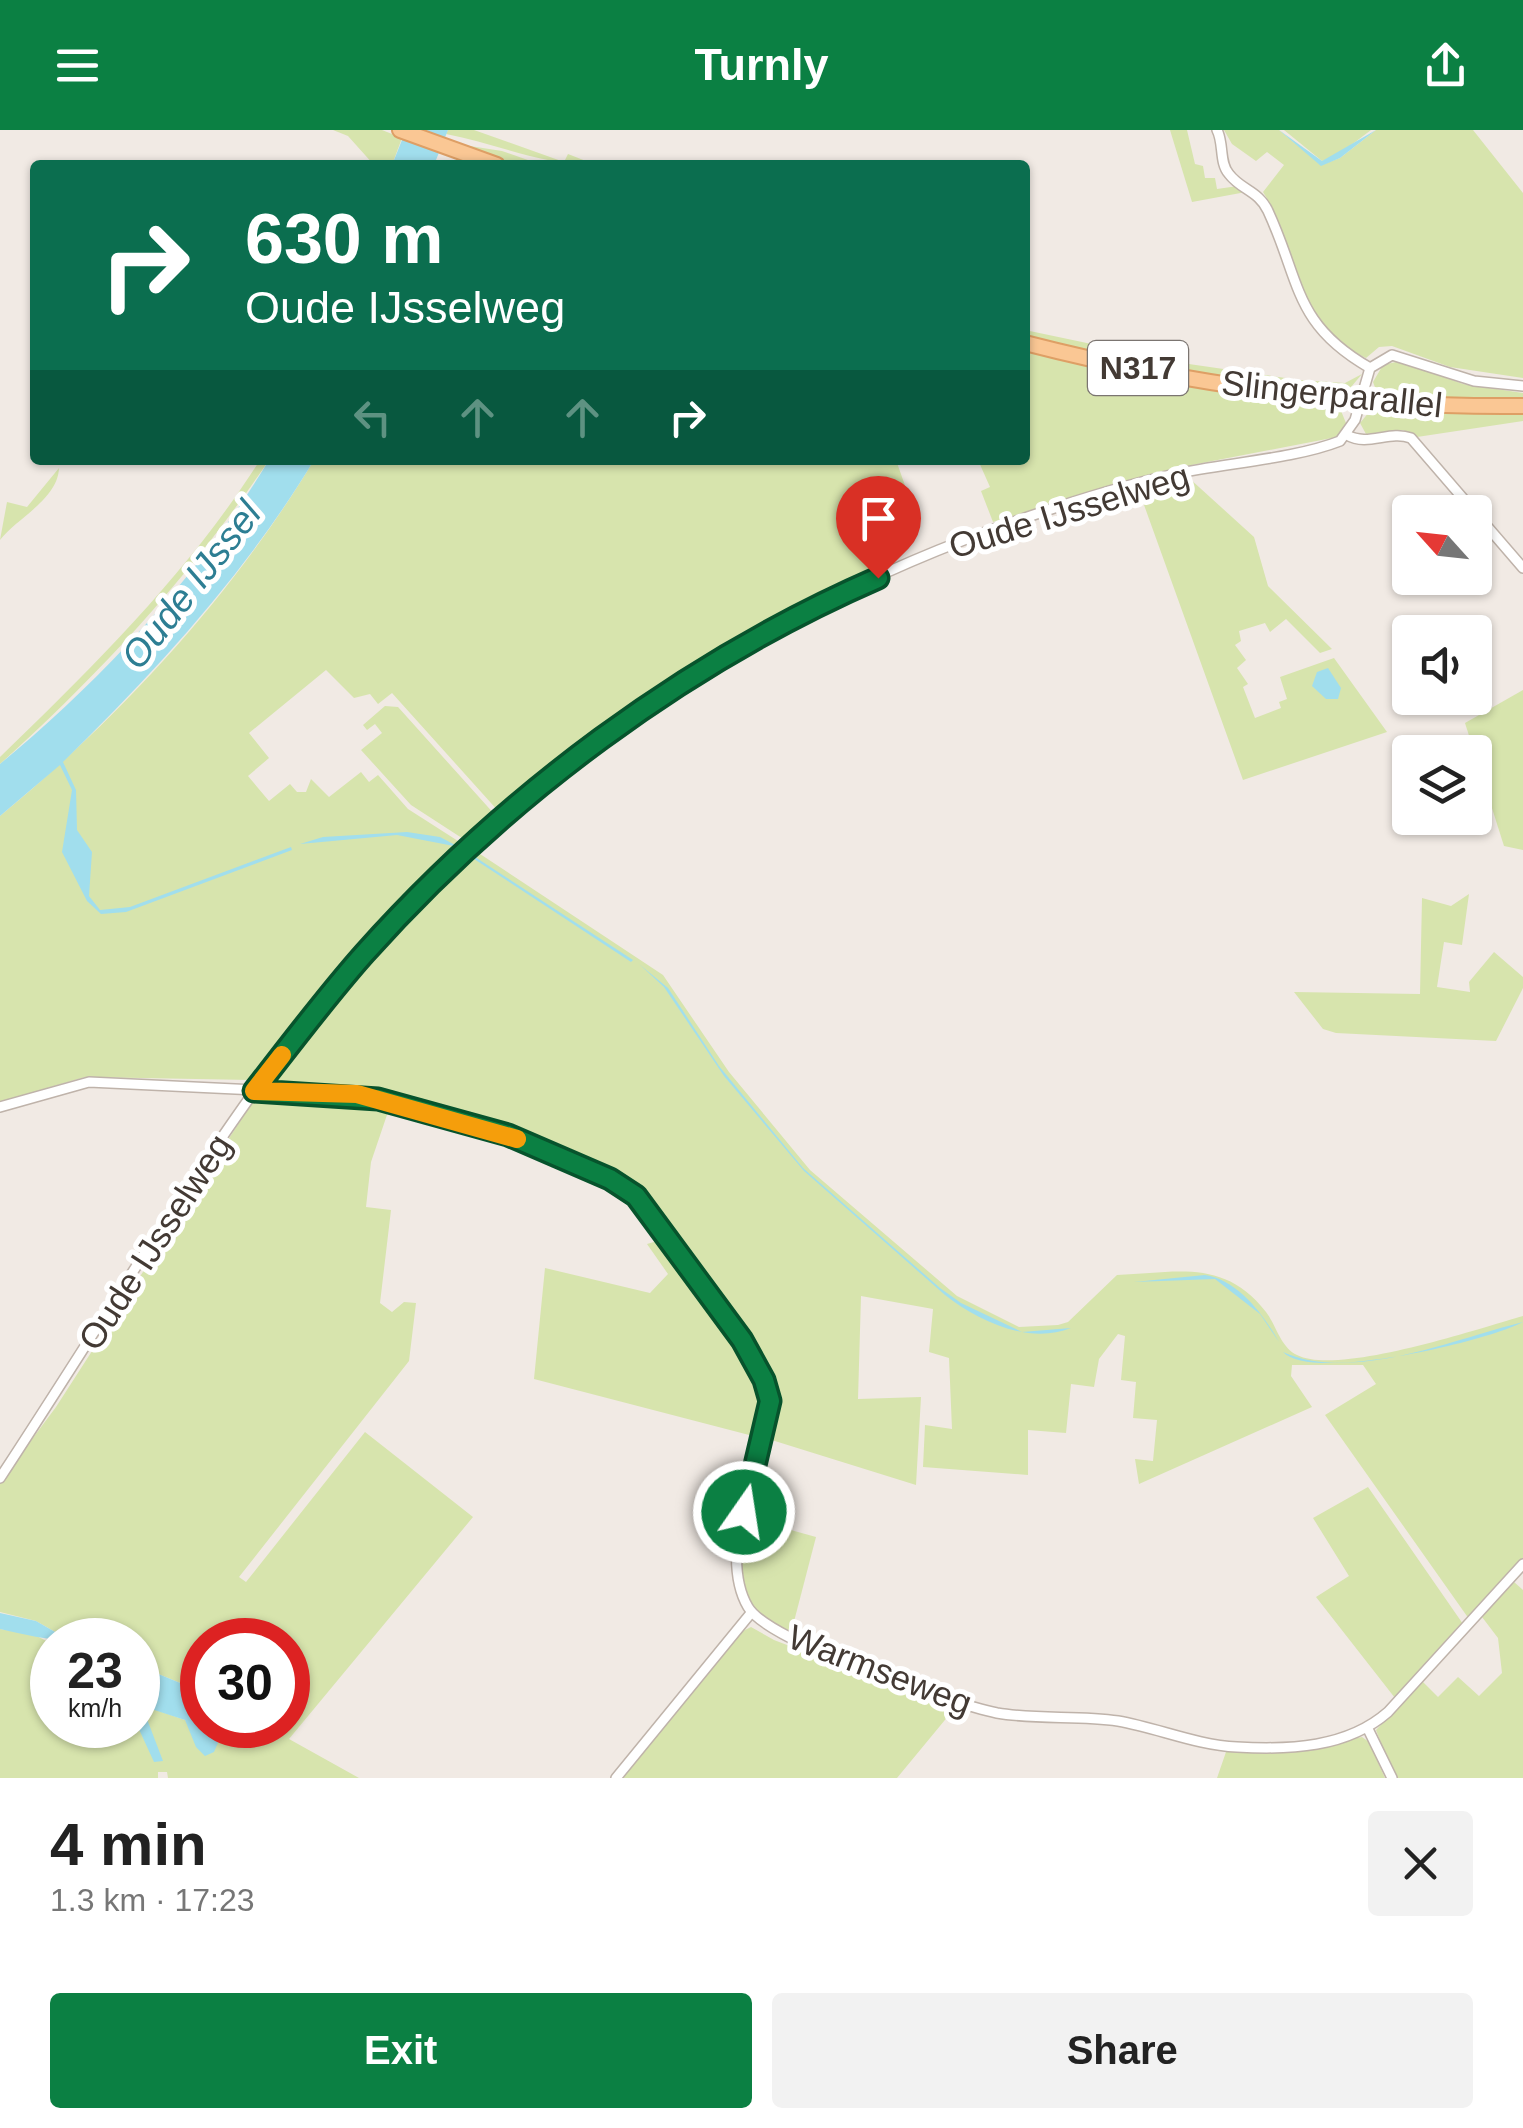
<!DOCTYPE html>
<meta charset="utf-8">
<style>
:root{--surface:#fff;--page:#f2f2f2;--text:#222;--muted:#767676;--accent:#0b8043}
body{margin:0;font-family:Helvetica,sans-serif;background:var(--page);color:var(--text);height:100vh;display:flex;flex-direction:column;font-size:38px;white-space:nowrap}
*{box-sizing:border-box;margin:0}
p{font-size:32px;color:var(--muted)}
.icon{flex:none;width:55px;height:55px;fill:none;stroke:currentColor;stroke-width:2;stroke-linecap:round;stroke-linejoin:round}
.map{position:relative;height:1648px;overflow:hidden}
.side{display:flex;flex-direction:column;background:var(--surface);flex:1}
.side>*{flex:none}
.guide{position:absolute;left:30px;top:30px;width:1000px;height:305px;border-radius:10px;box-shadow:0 2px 8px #0004;background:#0b6e4f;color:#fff;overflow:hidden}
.needle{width:65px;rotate:297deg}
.buttons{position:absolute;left:1392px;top:365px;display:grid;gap:20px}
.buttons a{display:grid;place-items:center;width:100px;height:100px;border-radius:10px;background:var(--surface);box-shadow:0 2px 8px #0004;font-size:50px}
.speed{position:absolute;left:30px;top:1488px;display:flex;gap:20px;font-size:50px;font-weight:700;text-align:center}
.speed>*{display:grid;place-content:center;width:130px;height:130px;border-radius:50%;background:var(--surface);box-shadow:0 2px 8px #0004;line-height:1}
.speed small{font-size:25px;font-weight:400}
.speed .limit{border:15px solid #d22;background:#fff;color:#111}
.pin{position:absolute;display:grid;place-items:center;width:85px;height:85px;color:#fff;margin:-102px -42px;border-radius:50% 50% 50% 0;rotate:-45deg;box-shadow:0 0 10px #0007}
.pin .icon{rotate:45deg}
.me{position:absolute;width:110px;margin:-55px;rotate:13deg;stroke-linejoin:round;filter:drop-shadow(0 0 8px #0008)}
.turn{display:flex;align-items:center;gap:35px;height:210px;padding:0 50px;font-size:45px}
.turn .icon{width:130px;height:130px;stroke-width:2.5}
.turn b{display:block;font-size:70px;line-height:85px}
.lanes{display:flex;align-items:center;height:95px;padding:0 50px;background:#0003;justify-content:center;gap:50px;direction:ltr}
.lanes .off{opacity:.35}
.round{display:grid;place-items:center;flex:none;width:105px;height:105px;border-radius:10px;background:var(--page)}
.overview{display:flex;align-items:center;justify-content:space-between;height:170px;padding:0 50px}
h1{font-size:60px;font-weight:600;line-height:75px}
.button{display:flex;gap:20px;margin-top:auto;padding:20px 50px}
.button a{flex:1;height:115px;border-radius:10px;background:var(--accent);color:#fff;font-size:40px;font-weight:600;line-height:115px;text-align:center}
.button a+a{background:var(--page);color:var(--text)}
header{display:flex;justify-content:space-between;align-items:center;height:130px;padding:0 50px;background:var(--accent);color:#fff;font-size:45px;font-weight:600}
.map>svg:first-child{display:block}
.green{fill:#d7e4ad}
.water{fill:#a1deed}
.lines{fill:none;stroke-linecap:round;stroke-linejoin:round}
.street-casing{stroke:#bfb3aa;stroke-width:12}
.primary-casing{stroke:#de9f65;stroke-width:18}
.street{stroke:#fff;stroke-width:9}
.primary{stroke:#fac794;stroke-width:14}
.route-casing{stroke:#07532c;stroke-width:25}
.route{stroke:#0b8043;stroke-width:18}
.slow{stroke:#f59e0b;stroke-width:18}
.labels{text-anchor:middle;stroke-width:10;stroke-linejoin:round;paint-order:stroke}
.shield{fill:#fff;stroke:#7b7571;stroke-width:2.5}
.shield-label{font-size:32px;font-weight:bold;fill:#433a34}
.street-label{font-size:35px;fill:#433a34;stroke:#fff}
.water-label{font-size:38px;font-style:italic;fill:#2d7e93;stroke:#fff}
</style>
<header><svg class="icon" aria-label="menu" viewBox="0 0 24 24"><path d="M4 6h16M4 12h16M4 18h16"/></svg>Turnly<svg class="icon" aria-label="share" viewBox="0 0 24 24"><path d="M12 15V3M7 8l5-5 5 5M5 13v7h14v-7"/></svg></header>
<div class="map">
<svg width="1523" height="1648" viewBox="0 0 1523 1648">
<rect width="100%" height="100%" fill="#f1eae4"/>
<g class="green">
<polygon points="333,0 382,0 402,8 392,35 374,35 348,6"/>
<path d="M 448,0 L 474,0 L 564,32 L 568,24 L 596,35 C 540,35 495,13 446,4 Z"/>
<polygon points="1170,0 1187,0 1195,34 1203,36 1205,48 1215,48 1217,59 1238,56 1246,62 1192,72"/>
<path d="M 1224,0 L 1279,0 L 1321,35 L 1340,28 L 1376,0 L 1473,0 L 1523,63 L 1523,248 L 1450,237 L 1392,216 L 1379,217 L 1366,228 C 1285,192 1302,120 1263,62 L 1284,35 L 1267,22 L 1256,31 L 1232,14 Z"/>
<polygon points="1284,0 1371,0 1338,25 1322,31"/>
<polygon points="457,14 502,21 542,35 512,35"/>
<polygon points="1025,200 1182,233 1299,250 1345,253 1362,244 1346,263 1189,243 1025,208"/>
<polygon points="1025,219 1237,265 1339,276 1346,293 1337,307 1171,339 993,392 981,361 990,357 978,330 1025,330"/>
<polygon points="1400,231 1463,254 1523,263 1523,271 1424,268 1376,260 1373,252 1383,235"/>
<polygon points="1370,281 1523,284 1523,291 1417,307 1403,300 1366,304 1360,293"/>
<path d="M 260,330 L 269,330 C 192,444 102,542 0,634 L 0,627 C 95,535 189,442 260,330 Z"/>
<path d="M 314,330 L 896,330 L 914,381 L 865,399 L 881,438 C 743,505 617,584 500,683 L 392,563 L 378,574 L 370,564 L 354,568 L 326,540 L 249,603 L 269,628 L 248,646 L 269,671 L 290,654 L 297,662 L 306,662 L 311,649 L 329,667 L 361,642 L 369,652 L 378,645 L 408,679 L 458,711 L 461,721 L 372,806 L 251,950 L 85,947 L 0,972 L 0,686 C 122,585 232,466 314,330 Z"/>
<path d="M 59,338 C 58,369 17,388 0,410 L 7,372 L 27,377 Z"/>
<polygon points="1189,348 1254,407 1268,456 1332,519 1320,523 1286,489 1270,502 1265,493 1239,501 1241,511 1235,515 1246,530 1237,538 1248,554 1243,557 1255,588 1281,578 1279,572 1287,569 1280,547 1334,528 1387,602 1243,650 1139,361"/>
<polygon points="1523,560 1523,720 1504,716 1465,593"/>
<polygon points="385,576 398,577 496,686 468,712 411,675 361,620 382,603 375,594 367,600 363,595"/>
<path d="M 474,720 L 663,845 L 729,942 L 810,1040 L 957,1166 L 1019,1197 L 1058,1195 L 1068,1192 L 1117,1145 C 1176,1143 1224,1128 1266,1182 C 1276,1195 1281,1218 1297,1225 C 1338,1246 1477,1199 1523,1186 L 1523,1429 L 1469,1489 L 1325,1285 L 1376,1254 L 1363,1235 L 1292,1235 L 1291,1246 L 1312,1277 L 1139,1354 L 1135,1329 L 1153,1331 L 1157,1290 L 1133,1288 L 1136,1252 L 1121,1250 L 1125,1206 L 1118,1204 L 1099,1229 L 1094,1257 L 1071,1254 L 1066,1303 L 1028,1300 L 1028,1345 L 923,1337 L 925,1295 L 952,1299 L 949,1228 L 929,1222 L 933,1179 L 861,1166 L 858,1269 L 921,1267 L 916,1355 L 762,1307 L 771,1266 L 759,1234 L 654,1083 L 621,1051 L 505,1000 L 383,965 L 351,958 L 267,955 L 272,943 L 399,799 L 467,733 L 464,729 Z"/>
<polygon points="1469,764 1462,815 1444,812 1437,857 1470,862 1469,852 1494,822 1523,847 1523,858 1496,911 1336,903 1323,899 1294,862 1420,864 1422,768 1451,776"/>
<polygon points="261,966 339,968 389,979 371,1032 366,1077 391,1080 380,1173 392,1182 404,1172 416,1173 409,1231 239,1447 246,1452 365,1302 473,1387 289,1609 359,1648 168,1648 167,1642 158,1642 158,1648 0,1648 0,1499 35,1505 52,1514 52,1595 137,1595 155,1615 142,1575 185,1590 196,1609 215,1612 221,1606 216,1595 288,1595 288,1510 202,1510 202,1562 156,1543 138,1541 138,1510 69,1510 36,1491 0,1482 0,1352 56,1277 253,971"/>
<polygon points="657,1111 749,1238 759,1269 753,1306 534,1249 545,1138 650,1163 668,1144 647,1114"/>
<polygon points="1368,1357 1463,1494 1395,1568 1316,1467 1349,1446 1313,1388"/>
<path d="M 744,1387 L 816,1407 L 791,1503 C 733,1480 736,1440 744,1387 Z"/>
<polygon points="1514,1452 1523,1460 1523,1648 1394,1648 1376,1600 1422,1551 1438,1567 1458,1547 1479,1566 1502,1543 1498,1508 1482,1487"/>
<polygon points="751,1497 774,1510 954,1579 897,1648 621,1648 743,1501"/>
<polygon points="1362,1607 1369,1612 1385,1648 1217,1648 1226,1622 1307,1619"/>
</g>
<g class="water">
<polygon points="406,0 448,0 434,35 392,35"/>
<polygon points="1279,0 1322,31 1376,0 1340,28 1321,36"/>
<path d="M 269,330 L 314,330 C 246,443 157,540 63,632 L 76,660 L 77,700 L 92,722 L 89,766 L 100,780 L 130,777 L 291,717 L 292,720 L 126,782 L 101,784 L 87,771 L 62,722 L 72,660 L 60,635 L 0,686 L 0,634 C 102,550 201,443 269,330 Z"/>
<polygon points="1328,538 1341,558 1338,569 1326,569 1312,556 1317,542"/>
<polygon points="407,702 440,707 459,717 397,705 300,714 323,707"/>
<polygon points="472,725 633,830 631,832 471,727"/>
<path d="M 639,834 L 668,858 L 719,936 L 803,1038 L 940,1158 L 961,1173 L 1022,1202 L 1071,1198 C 1029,1215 978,1191 945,1165 L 804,1041 L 724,946 L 664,857 Z"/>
<path d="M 1205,1145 C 1238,1150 1264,1185 1279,1212 L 1260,1184 L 1215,1149 L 1134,1152 Z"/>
<path d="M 1523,1192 C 1488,1211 1312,1253 1283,1222 C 1352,1253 1451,1210 1523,1192 Z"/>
<path d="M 0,1483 L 36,1491 L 69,1510 C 45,1510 27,1505 0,1499 Z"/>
<polygon points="138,1541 156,1543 202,1562 202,1595 216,1595 221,1606 214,1622 205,1626 196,1617 185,1590 142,1576 163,1631 154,1632 137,1595"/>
</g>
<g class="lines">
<defs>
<g id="street">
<path d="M 1217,0 C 1224,13 1219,33 1229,44 C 1241,60 1259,61 1268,81 C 1301,152 1293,194 1370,238"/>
<path d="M 1347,305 C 1368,317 1389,300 1411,308 L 1523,438"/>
<path d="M 0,977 L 89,952 L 357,965 L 508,1005 L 610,1049 L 636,1066 L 742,1210 L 770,1271 C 757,1328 717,1425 748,1477 C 768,1512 953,1574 997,1583 C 1037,1590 1079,1585 1118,1591 C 1158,1598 1196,1615 1237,1617 C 1289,1620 1347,1618 1388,1582 L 1523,1434"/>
<path d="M 0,1348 C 84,1220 164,1088 253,963 C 427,715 682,519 964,410 C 1033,384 1103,360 1175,344 C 1225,333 1294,329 1340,311 L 1355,290 L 1370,238 L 1392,225 L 1474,251 L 1523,256"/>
<polyline points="1368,1599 1392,1648"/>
<polyline points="616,1648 751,1483"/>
</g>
<g id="primary">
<polyline points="400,0 497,35"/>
<path d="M 1025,213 C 1188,255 1355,278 1523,276"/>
</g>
</defs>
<use href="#street" class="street-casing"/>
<use href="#primary" class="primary-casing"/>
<use href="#street" class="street"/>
<use href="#primary" class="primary"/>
</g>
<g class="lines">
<defs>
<path id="route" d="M 744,1382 L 770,1271 L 764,1250 L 742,1210 L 636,1066 L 610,1049 L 508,1005 L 378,969 L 254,961 C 290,915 325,868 364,824 C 504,667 685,532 878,448"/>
</defs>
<use href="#route" class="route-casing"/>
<use href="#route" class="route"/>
<polyline class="slow" points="282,925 254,961 357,964 517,1009"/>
</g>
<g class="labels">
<rect class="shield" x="1088" y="211" width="100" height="54" rx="8"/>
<g class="shield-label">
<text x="1138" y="249">N317</text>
</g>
<g class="street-label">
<text transform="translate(1332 264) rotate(6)" y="12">Slingerparallel</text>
<text transform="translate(1069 381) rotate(-17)" y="12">Oude IJsselweg</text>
<text transform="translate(155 1112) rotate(-57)" y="12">Oude IJsselweg</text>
<text transform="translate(880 1540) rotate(21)" y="12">Warmseweg</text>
</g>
<g class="water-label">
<text transform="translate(191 455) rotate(-52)" y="13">Oude IJssel</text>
</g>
</g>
</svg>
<div class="buttons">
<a><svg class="needle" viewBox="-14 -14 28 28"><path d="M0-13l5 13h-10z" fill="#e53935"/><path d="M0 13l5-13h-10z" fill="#767676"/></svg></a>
<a><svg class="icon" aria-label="sound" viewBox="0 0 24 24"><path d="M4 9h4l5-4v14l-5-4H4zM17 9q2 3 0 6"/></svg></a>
<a><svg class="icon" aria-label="layers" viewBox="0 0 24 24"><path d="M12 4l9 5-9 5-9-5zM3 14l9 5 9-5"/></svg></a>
</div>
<div class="speed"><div>23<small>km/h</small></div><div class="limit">30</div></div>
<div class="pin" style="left:878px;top:448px;background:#d93025"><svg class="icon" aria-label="arrive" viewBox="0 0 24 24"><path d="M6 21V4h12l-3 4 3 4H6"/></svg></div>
<svg class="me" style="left:744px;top:1382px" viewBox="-20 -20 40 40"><circle r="17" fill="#0b8043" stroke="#fff" stroke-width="3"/><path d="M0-11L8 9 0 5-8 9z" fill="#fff"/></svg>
<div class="guide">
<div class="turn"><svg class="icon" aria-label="right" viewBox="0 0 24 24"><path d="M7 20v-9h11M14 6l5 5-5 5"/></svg><div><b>630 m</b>Oude IJsselweg</div></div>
<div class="lanes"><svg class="icon off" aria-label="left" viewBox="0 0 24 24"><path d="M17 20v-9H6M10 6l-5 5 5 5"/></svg><svg class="icon off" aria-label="ahead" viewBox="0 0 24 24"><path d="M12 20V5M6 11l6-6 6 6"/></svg><svg class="icon off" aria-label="ahead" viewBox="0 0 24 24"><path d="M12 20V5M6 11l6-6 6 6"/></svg><svg class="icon" aria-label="right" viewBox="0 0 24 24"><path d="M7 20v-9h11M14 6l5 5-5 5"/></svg></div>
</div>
</div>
<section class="side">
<div class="overview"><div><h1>4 min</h1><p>1.3 km · 17:23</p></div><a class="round"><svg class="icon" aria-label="close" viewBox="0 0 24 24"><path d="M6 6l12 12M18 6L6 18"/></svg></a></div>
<div class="button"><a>Exit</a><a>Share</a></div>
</section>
